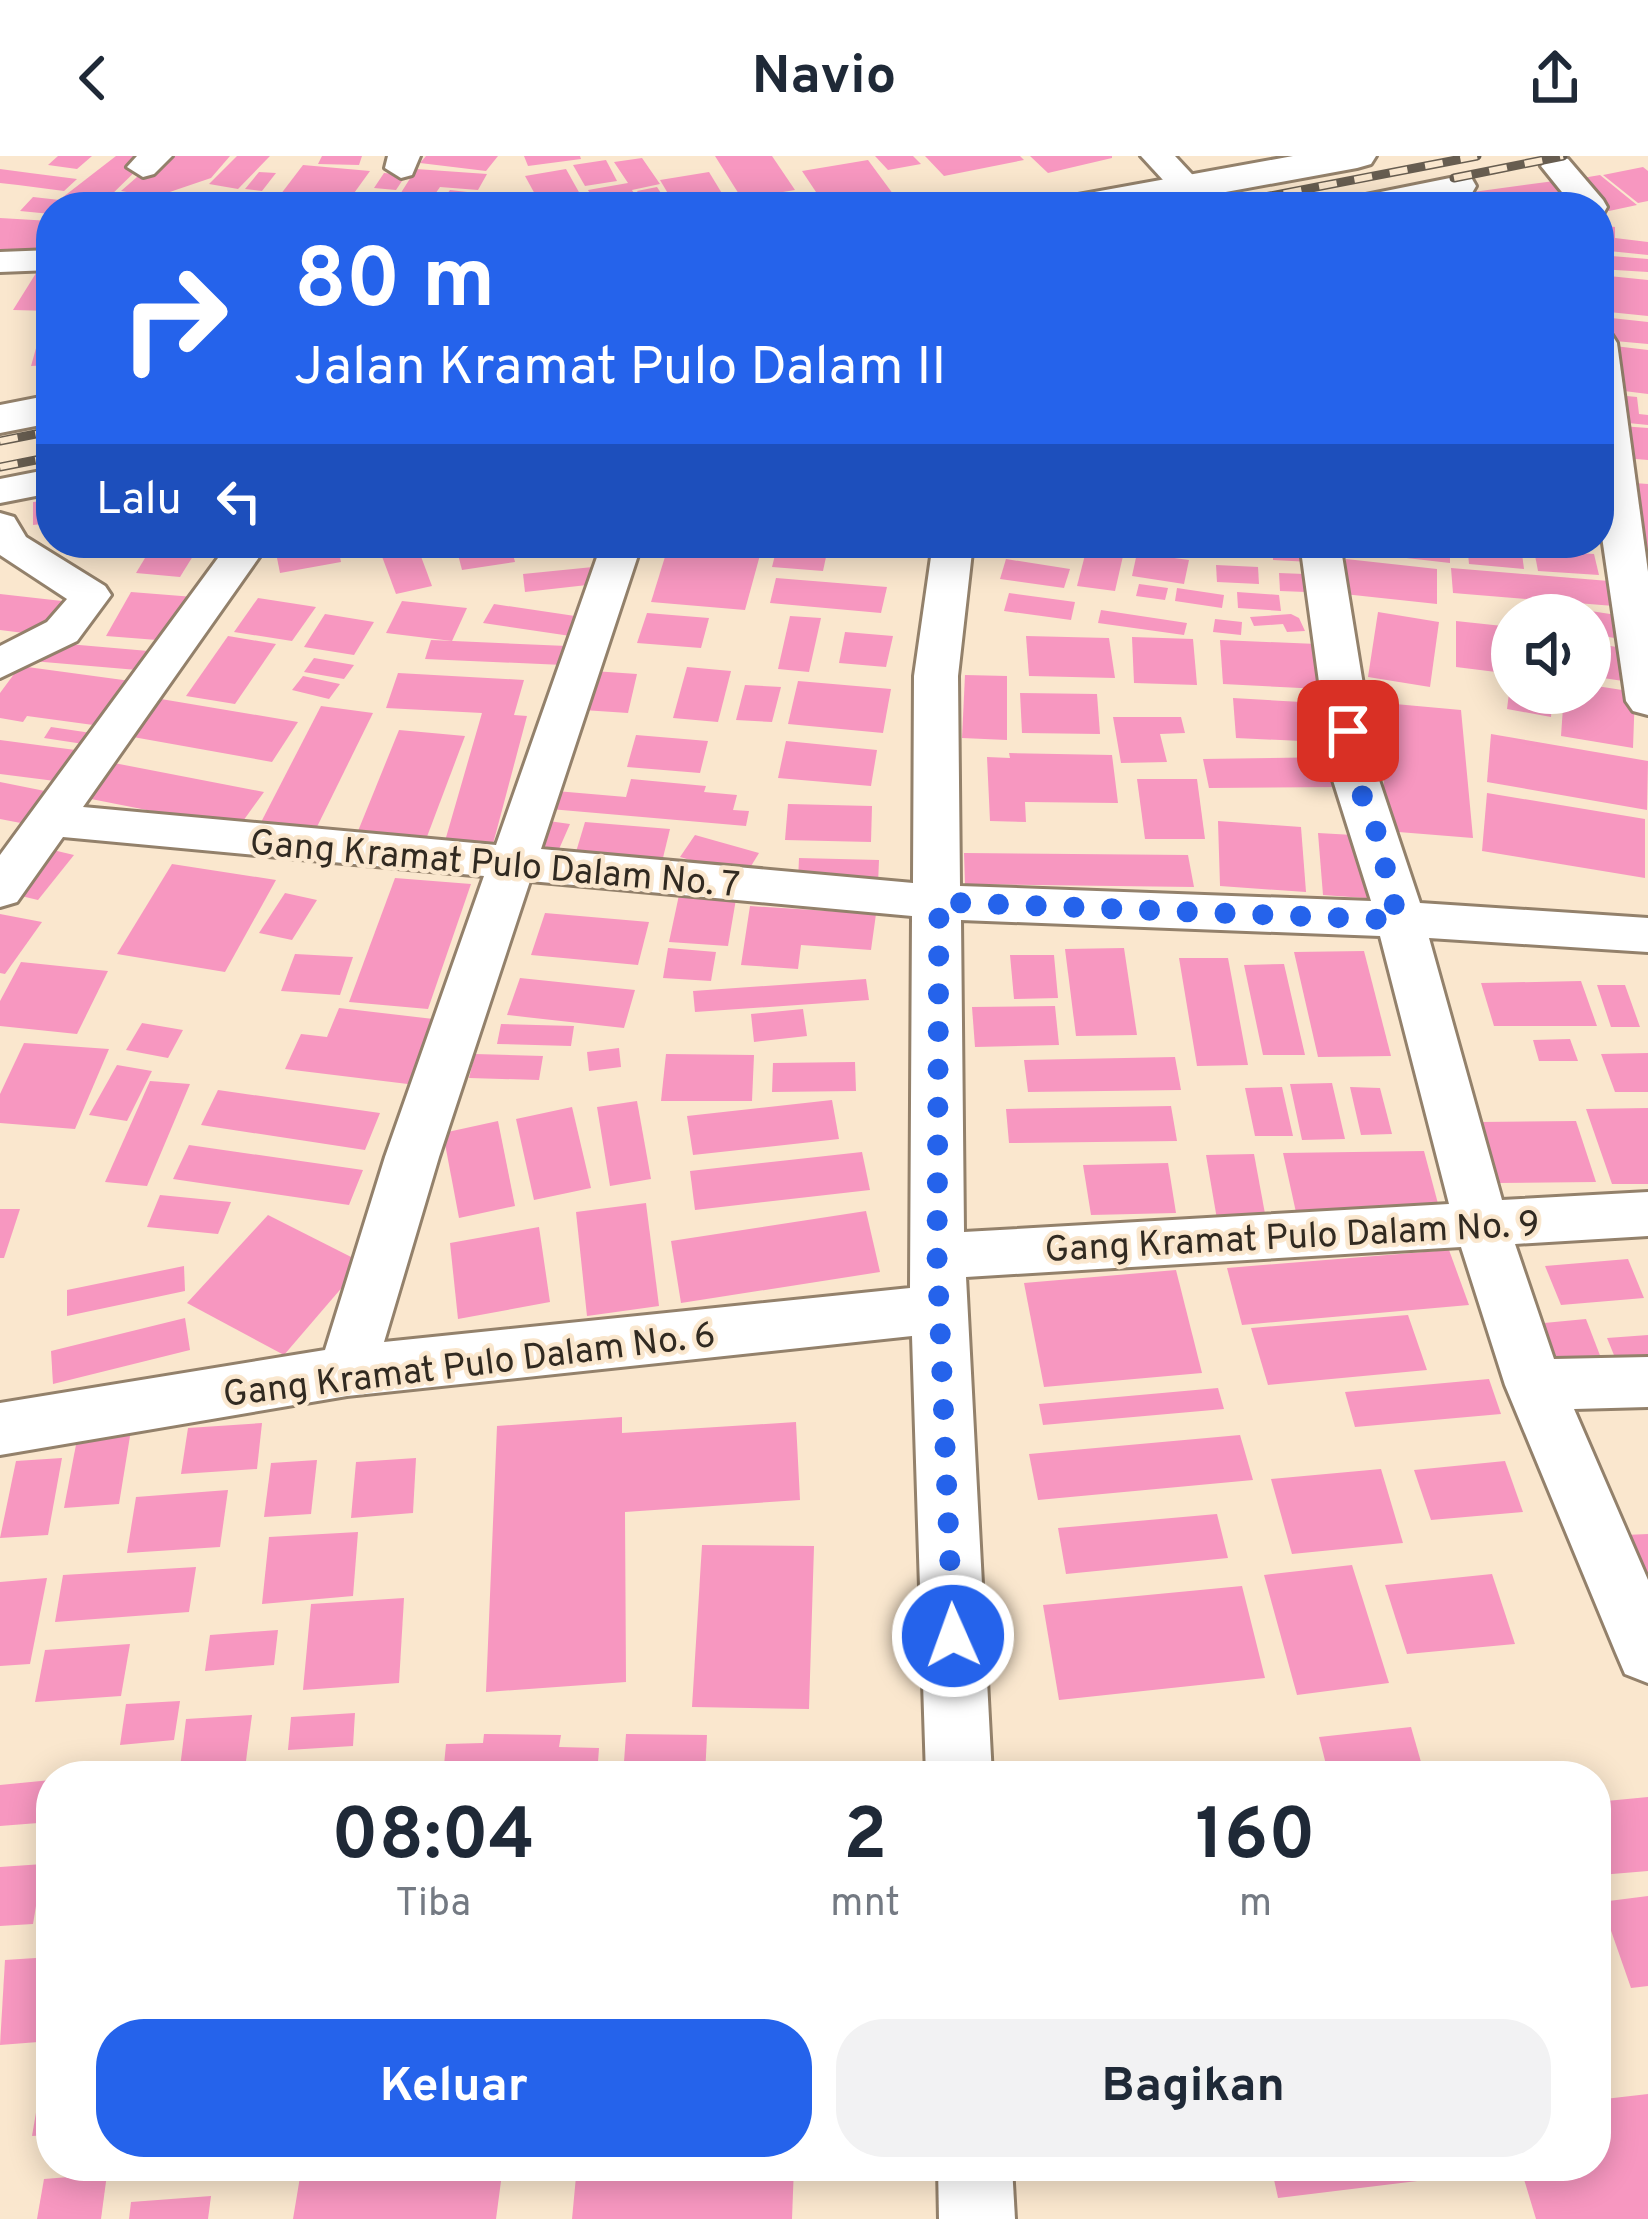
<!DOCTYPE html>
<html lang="id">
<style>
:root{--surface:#fff;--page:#f2f2f3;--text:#1f2937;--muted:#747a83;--accent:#2563eb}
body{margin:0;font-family:Overpass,sans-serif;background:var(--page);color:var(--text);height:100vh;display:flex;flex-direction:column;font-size:45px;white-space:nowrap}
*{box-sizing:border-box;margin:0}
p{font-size:39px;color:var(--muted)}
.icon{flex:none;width:66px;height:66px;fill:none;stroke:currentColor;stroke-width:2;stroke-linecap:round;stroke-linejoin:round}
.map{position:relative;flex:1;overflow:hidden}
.details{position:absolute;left:36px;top:1605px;width:1575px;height:420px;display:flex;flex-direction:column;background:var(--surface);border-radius:48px;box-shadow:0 6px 30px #0003}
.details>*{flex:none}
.guide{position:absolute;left:36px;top:36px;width:1578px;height:366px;border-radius:48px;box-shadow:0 6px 30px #0003;background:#2563eb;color:#fff;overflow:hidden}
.tools{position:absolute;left:1491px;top:438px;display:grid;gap:24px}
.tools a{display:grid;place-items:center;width:120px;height:120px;border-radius:50%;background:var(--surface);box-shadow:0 6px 30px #0003;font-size:60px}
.pin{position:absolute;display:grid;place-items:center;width:102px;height:102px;color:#fff;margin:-51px;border-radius:24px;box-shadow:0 6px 18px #0006}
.me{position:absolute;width:132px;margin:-66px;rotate:358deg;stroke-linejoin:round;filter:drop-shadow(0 0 9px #0008)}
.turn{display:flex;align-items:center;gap:42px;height:252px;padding:0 60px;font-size:54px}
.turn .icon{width:156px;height:156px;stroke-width:2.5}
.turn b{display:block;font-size:84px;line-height:102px}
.then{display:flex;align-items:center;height:114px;padding:0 60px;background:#0003;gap:24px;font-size:45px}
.eta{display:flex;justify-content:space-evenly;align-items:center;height:204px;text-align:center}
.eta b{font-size:72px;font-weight:700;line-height:84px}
.cta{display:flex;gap:24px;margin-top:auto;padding:24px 60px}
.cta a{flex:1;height:138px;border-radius:48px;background:var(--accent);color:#fff;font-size:48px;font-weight:700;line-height:138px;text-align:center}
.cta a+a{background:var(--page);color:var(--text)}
header{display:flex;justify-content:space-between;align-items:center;height:156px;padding:0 60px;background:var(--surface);font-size:54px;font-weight:700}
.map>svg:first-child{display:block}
.building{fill:#f797c0}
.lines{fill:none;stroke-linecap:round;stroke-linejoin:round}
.minor-casing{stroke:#93816b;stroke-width:6}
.tertiary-casing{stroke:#93816b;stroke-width:6}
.minor{fill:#fff;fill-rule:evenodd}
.tertiary{fill:#fff;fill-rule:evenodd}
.rail-casing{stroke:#675d50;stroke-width:9}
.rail{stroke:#fae7ce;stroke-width:6;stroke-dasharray:18;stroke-linecap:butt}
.route{stroke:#2563eb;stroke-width:21;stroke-dasharray:0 37.8}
.labels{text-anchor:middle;stroke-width:9;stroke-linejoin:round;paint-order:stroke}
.street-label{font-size:36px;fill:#312a21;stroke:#fae7ce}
</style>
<header><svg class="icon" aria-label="back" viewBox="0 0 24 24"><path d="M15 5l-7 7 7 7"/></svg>Navio<svg class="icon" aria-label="share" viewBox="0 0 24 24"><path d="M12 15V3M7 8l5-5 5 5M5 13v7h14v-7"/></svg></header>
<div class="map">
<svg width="1648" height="2063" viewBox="0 0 1648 2063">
<rect width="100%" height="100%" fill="#fae7ce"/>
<g class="building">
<polygon points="58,0 92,0 77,13 48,9"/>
<polygon points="116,0 151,0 103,47 63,41"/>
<polygon points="161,0 230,0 211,22 155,41 121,35"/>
<polygon points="237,0 270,0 238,33 209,28"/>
<polygon points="322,0 362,0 359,9 318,8"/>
<polygon points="426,0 498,0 486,15 420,7"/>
<polygon points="524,0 580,0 581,3 528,10"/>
<polygon points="715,0 772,0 795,34 742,43"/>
<polygon points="875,0 913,0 921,8 888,14"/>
<polygon points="925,0 1020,0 1024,4 944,20"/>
<polygon points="1030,0 1112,0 1112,2 1048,17"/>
<polygon points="642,2 660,28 632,34 642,51 597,51 588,34 628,27 614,6"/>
<polygon points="606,4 617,25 585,30 573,9"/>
<polygon points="868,4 896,42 826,51 802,15"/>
<polygon points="303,9 370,15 344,51 271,51"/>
<polygon points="1643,11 1648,15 1648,45 1638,47 1603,19"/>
<polygon points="0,13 30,17 77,23 64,35 18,29 0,27"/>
<polygon points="416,13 487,18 478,34 440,31 426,51 392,51"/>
<polygon points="566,13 585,47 542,51 525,20"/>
<polygon points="259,16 276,17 262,35 245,33"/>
<polygon points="709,16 726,44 676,51 660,24"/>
<polygon points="384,17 406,19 396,34 374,32"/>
<polygon points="1600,19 1637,49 1609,55 1571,24"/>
<polygon points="1562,24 1585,45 1487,51 1473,36"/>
<polygon points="657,31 670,51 648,51 637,35"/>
<polygon points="450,34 476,37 465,51 437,51"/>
<polygon points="530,37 538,51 495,51 491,44"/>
<polygon points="33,41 95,48 95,51 51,51 51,58 20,55"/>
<polygon points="0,62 51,65 51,96 0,94"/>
<polygon points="1599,69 1615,71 1615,82 1648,86 1648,99 1599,94"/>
<polygon points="1599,99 1648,103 1648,116 1599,113"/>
<polygon points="38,114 51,114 51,155 13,154"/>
<polygon points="1599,119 1648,124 1648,160 1599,155"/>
<polygon points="1602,161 1648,166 1648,188 1604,184"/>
<polygon points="51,170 51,209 31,210 42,171"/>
<polygon points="1606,189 1648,194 1648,238 1608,233"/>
<polygon points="1616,239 1637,241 1639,258 1648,259 1648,269 1618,266"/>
<polygon points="1621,270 1648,272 1648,304 1624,302"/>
<polygon points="1634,327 1648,328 1648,454"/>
<polygon points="51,344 51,367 33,369 33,346"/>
<polygon points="154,387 201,387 180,421 136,417"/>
<polygon points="274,387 337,387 341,406 280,417"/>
<polygon points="377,387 416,387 432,430 396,438"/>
<polygon points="455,387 510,387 515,406 462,414"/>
<polygon points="778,387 829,387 823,415 772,411"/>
<polygon points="1195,387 1267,387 1267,390 1195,395"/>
<polygon points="1329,387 1450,387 1450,407 1328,393"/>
<polygon points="1467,387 1521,390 1524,413 1469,408"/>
<polygon points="668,391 760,399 745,454 651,446"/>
<polygon points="1273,391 1310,393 1311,406 1273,404"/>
<polygon points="1534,394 1594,398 1599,419 1538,415"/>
<polygon points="1086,395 1123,400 1115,435 1077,430"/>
<polygon points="1137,397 1189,404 1184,428 1132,420"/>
<polygon points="1006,403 1070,413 1064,432 1000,423"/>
<polygon points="1346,403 1437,413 1437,448 1344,438"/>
<polygon points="1216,409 1258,411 1259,428 1217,426"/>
<polygon points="593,411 596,428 525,436 523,418"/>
<polygon points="1451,412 1609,425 1614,450 1453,437"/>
<polygon points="1279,417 1304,418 1306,436 1280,435"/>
<polygon points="776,422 887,431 881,457 770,447"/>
<polygon points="1139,428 1168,432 1165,444 1136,440"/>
<polygon points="1177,432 1224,439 1222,452 1175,445"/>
<polygon points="131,436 194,441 170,485 106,480"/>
<polygon points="1237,436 1279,439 1281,455 1238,452"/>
<polygon points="1009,437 1075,446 1071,464 1004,455"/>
<polygon points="0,438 71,446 48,480 0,474"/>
<polygon points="258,442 316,451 292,485 234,476"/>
<polygon points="402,445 467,452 452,485 386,477"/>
<polygon points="494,448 595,463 584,482 483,467"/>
<polygon points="1552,449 1623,460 1621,483 1590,478 1590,459 1551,459"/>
<polygon points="1101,454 1187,467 1184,479 1098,467"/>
<polygon points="1378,456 1439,466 1430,531 1368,521"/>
<polygon points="647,457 709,462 701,492 637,487"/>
<polygon points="325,458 374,466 354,499 304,491"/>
<polygon points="1291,458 1299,462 1305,475 1287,476 1283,468 1254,470 1250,461"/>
<polygon points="790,460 821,462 809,516 778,513"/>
<polygon points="1215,463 1242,466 1241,479 1213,476"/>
<polygon points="1456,465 1512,471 1512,518 1456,511"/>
<polygon points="845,476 893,480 886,511 839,507"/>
<polygon points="228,480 276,488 235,548 186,540"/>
<polygon points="1026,480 1109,482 1115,522 1029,520"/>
<polygon points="1132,481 1193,483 1197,529 1134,527"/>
<polygon points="431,484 567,490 563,509 425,503"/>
<polygon points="1220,484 1317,488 1321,533 1223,528"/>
<polygon points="45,486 160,496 149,515 32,505"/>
<polygon points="1590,487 1624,492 1623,525 1590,520"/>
<polygon points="314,502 354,509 344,523 304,516"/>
<polygon points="20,510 138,526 108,571 27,560 23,566 0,562 0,537"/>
<polygon points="687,511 731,515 718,566 673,562"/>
<polygon points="593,515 637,518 628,557 583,554"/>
<polygon points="398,517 524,524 514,559 527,560 493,688 445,685 482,557 386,552"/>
<polygon points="965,519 1007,520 1007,584 962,582"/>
<polygon points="303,520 340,528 329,543 292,534"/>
<polygon points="798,525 891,533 883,577 788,568"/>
<polygon points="745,529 781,531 772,566 736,564"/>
<polygon points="1590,529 1635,536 1633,592 1561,580 1564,537 1590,537"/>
<polygon points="1020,537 1097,538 1100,578 1022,577"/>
<polygon points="1509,537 1552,542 1551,561 1507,553"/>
<polygon points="1233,542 1319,547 1323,586 1236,582"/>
<polygon points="161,543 298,566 272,606 133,581"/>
<polygon points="1362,545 1461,554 1473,682 1386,675 1383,609 1366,608"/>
<polygon points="321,550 373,557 312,681 257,674"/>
<polygon points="1113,561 1181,561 1185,577 1160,578 1167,606 1121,607"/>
<polygon points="51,571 98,578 90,589 44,582"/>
<polygon points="399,574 465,580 425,686 356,680"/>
<polygon points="1491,578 1648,605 1647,654 1487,626"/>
<polygon points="636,579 708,585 700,617 627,611"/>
<polygon points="0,584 83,595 63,626 0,618"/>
<polygon points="786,585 877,594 871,630 778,622"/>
<polygon points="1009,597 1112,599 1118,647 1025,646 1026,666 990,665 987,601 1010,602"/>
<polygon points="1335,601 1342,631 1209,632 1203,603"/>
<polygon points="114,607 264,636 238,672 86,642"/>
<polygon points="631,623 706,630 704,636 737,639 733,654 749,655 746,670 550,653 556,635 626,641"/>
<polygon points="1137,623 1197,623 1205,683 1145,683"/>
<polygon points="0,626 50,636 26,668 0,663"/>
<polygon points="1487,637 1645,663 1645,722 1482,695"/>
<polygon points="788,648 872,650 871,686 785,684"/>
<polygon points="534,663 570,668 556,700 520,695"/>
<polygon points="1218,665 1301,671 1306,736 1220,730"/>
<polygon points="585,666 670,673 660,714 573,706"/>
<polygon points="1318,677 1371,680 1379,743 1323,739"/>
<polygon points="695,679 759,697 745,720 680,701"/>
<polygon points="36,690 74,699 38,744 0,735"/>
<polygon points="964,697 1188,699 1194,731 965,728"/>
<polygon points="799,702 879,704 878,728 798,726"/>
<polygon points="172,708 276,724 225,816 117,798"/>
<polygon points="395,722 471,728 428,853 349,846"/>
<polygon points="285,737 317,744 292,784 259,777"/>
<polygon points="679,739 736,743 728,790 669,786"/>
<polygon points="750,750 876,758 871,794 801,789 798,813 741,809"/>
<polygon points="545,757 649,766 638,809 531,799"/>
<polygon points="0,758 42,766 5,818 0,817"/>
<polygon points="668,792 716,796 711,825 663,822"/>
<polygon points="1124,792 1137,879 1076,880 1065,793"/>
<polygon points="1364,795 1391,900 1318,901 1294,796"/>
<polygon points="295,798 353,801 340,839 281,835"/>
<polygon points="1010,799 1054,799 1058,842 1014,843"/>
<polygon points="1179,802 1228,802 1248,909 1197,910"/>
<polygon points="21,806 108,815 77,878 0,870 0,845"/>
<polygon points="1284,808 1305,899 1263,899 1244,809"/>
<polygon points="520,822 635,834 624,872 507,859"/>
<polygon points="866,823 869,844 695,856 693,835"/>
<polygon points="1581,825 1597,870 1494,870 1481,827"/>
<polygon points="1597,829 1625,829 1640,871 1611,871"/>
<polygon points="1055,850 1059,889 975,891 972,851"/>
<polygon points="339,852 442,864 416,929 285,913 301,878 327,881"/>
<polygon points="803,853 807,880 754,886 751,858"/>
<polygon points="142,867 183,874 168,902 126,894"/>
<polygon points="501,868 574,870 571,890 497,888"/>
<polygon points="1570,883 1578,905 1539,905 1533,884"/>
<polygon points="24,887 109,893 75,973 0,967 0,938"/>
<polygon points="619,892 621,911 589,915 587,896"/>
<polygon points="1648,897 1648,936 1615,936 1601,898"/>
<polygon points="475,898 543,900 539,924 469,922"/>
<polygon points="666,898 754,899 752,945 661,945"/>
<polygon points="1175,901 1181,934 1028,936 1024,904"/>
<polygon points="855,906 856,935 772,936 773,907"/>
<polygon points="117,909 152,915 127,965 89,959"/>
<polygon points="150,925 190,928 147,1030 105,1026"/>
<polygon points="1332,927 1345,983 1302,984 1290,928"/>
<polygon points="1282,931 1293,980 1255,980 1245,932"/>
<polygon points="1350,931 1380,932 1392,978 1361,979"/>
<polygon points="218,934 380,957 365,994 201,969"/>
<polygon points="832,944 839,983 693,999 687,960"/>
<polygon points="637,945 651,1023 610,1030 597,951"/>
<polygon points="1171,950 1177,985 1009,987 1006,953"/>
<polygon points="572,951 591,1032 534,1044 516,963"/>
<polygon points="1648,952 1648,1028 1612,1028 1586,953"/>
<polygon points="498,965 515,1050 459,1062 443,977"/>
<polygon points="1576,965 1596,1026 1497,1027 1480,966"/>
<polygon points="189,989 363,1014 349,1049 173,1023"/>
<polygon points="1424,995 1441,1059 1297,1061 1283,997"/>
<polygon points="862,996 870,1034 695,1054 690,1015"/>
<polygon points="1254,998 1268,1074 1219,1075 1206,999"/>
<polygon points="1168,1007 1176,1057 1091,1059 1083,1009"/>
<polygon points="160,1039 231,1046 218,1078 147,1071"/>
<polygon points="646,1047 659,1150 587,1160 576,1056"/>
<polygon points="0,1053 20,1053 4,1102 0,1102"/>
<polygon points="866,1055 880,1116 681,1147 671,1085"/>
<polygon points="268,1059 363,1107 284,1199 187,1147"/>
<polygon points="539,1071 550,1146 458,1163 450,1087"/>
<polygon points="1449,1094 1469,1149 1242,1169 1227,1112"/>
<polygon points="1628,1103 1644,1142 1561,1149 1545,1110"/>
<polygon points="184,1110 185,1135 67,1160 67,1134"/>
<polygon points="1176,1114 1202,1217 1044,1231 1024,1127"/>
<polygon points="1408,1159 1427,1214 1268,1229 1251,1172"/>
<polygon points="185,1162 190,1194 53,1228 51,1195"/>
<polygon points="1586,1163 1601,1202 1557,1204 1544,1167"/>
<polygon points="1648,1179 1648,1207 1618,1209 1607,1182"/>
<polygon points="1489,1223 1501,1258 1355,1271 1345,1236"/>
<polygon points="1218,1232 1224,1253 1043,1269 1039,1248"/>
<polygon points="622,1261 622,1277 796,1266 800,1344 625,1356 626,1526 486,1536 497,1270"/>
<polygon points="262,1267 257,1313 181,1318 188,1272"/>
<polygon points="131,1274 119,1348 64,1352 78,1278"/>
<polygon points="1240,1279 1253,1324 1038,1344 1029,1298"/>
<polygon points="62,1302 48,1379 0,1382 16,1305"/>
<polygon points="416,1302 413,1357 351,1362 356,1306"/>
<polygon points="317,1304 311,1358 264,1361 271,1307"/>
<polygon points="1505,1305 1523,1356 1431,1364 1414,1314"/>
<polygon points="1381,1313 1403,1387 1292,1398 1271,1323"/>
<polygon points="228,1334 220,1391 127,1397 136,1341"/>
<polygon points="1217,1358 1228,1402 1066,1418 1058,1372"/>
<polygon points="358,1376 353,1440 262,1448 269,1381"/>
<polygon points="1648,1378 1648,1422 1641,1422 1625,1379"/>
<polygon points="702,1389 814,1390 809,1553 692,1551"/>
<polygon points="1352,1409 1389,1527 1297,1539 1264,1419"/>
<polygon points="196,1411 189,1456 55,1466 63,1419"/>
<polygon points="1492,1418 1515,1488 1407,1498 1385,1429"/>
<polygon points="47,1422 30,1508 0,1510 0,1426"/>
<polygon points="1242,1430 1265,1522 1059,1544 1043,1449"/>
<polygon points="404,1442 399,1527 303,1534 311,1448"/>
<polygon points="278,1474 274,1509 205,1515 210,1479"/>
<polygon points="130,1488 121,1540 35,1546 45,1494"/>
<polygon points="180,1545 174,1584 120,1589 126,1548"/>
<polygon points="355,1557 353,1590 288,1594 291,1561"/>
<polygon points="252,1559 244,1620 179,1620 186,1563"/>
<polygon points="1411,1571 1425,1620 1329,1620 1319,1581"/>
<polygon points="484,1578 561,1579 559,1591 599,1592 597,1620 443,1620 446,1588 483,1587"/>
<polygon points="626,1578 707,1579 705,1620 623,1620"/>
<polygon points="756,1607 812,1608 812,1620 755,1620"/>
<polygon points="51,1624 51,1666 0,1670 0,1629"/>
<polygon points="1648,1641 1648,1715 1600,1719 1596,1707 1596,1646"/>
<polygon points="43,1708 33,1768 0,1770 0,1711"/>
<polygon points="1648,1740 1648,1830 1631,1832 1601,1746"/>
<polygon points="51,1801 51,1885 0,1889 5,1804"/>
<polygon points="51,1909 51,1979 32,1980 44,1910"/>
<polygon points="1648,1938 1648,2063 1536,2063 1520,2010 1596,2010 1596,1944"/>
<polygon points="334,2010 503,2010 496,2063 293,2063 300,2021 332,2022"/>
<polygon points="577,2010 794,2010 792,2063 572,2063"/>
<polygon points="1271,2010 1481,2010 1483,2017 1278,2042"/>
<polygon points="107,2018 101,2063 37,2063 44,2023"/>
<polygon points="211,2040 208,2063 129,2063 131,2046"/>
</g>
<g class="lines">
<defs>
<g id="minor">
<polygon points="137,0 172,0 154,18 143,21 127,11"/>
<polygon points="388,0 420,0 412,19 401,22 385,12"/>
<polygon points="1141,0 1175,0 1203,30 1199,37 1175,37"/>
<polygon points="1557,0 1568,3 1603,44 1607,51 1603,58 1599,59 1599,51 1574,51 1541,10"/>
<polygon points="1460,20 1472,23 1476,30 1472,37 1403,51 1337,51 1341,44"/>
<polygon points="51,94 51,114 0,116 0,96"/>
<polygon points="1599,176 1612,179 1617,187 1648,416 1648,559 1633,555 1626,545 1599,360"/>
<polygon points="51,313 51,337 0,347 0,323"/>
<polygon points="0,357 14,361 26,381 105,430 111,439 77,485 0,522 0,490 47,466 67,443 0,399"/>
<path d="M 229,387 L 269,387 L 83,651 L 496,689 L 602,387 L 642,387 L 541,693 L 913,727 L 914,520 L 933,387 L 973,387 L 958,520 L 960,730 L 1371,745 L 1332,621 L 1300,387 L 1340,387 L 1378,621 L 1420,747 L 1648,762 L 1648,796 L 1429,782 L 1502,1044 L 1648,1036 L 1648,1080 L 1515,1088 L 1554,1203 L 1648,1201 L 1648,1251 L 1574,1253 L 1648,1424 L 1648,1527 L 1625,1518 L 1616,1497 L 1505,1229 L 1461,1091 L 966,1121 L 992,1620 L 926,1620 L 912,1180 L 347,1240 L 0,1299 L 0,1247 L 325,1194 L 385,1001 L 484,720 L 63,681 L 17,746 L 0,751 L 0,699 ZM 530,725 L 912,760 L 910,1132 L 384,1186 L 439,1001 ZM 961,764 L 1380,780 L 1449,1048 L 964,1076 Z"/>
<polygon points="938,2010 1012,2010 1015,2063 939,2063"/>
</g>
<g id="tertiary">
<polygon points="1293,0 1376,0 1371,8 1357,12 1144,51 1058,51 1064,42 1078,39"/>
<polygon points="51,239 51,267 0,277 0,249"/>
</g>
</defs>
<use href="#minor" class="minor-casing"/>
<use href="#tertiary" class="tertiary-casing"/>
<use href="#minor" class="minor"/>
<use href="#tertiary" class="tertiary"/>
<defs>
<g id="rail">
<polyline points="1454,22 1563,0"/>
<polyline points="1213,51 1477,0"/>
<polyline points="0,285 51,275"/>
<polyline points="0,311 51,301"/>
</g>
</defs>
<use href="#rail" class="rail-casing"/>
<use href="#rail" class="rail"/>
</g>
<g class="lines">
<polyline class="route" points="953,1480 937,1100 939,746 1398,764 1377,678 1355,621 1348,575"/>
</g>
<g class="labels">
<g class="street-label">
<text transform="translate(495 706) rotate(5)" y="13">Gang Kramat Pulo Dalam No. 7</text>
<text transform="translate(1292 1079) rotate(-3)" y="13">Gang Kramat Pulo Dalam No. 9</text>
<text transform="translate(469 1207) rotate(-7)" y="13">Gang Kramat Pulo Dalam No. 6</text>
</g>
</g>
</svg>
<div class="tools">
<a><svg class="icon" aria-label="sound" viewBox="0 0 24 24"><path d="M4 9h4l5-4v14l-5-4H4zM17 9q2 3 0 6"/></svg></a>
</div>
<div class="pin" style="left:1348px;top:575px;background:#d93025"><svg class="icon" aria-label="arrive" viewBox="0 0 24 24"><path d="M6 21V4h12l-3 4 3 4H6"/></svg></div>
<svg class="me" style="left:953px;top:1480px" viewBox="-20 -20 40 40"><circle r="17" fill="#2563eb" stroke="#fff" stroke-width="3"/><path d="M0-11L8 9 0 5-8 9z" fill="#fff"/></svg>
<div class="guide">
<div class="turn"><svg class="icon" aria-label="right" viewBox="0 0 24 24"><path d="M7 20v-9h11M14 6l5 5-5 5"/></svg><div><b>80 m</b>Jalan Kramat Pulo Dalam II</div></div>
<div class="then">Lalu<svg class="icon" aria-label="left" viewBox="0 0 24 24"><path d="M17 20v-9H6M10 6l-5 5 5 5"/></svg></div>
</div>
<section class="details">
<div class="eta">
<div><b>08:04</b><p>Tiba</p></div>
<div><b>2</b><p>mnt</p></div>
<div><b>160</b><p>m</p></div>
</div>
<div class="cta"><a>Keluar</a><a>Bagikan</a></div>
</section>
</div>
